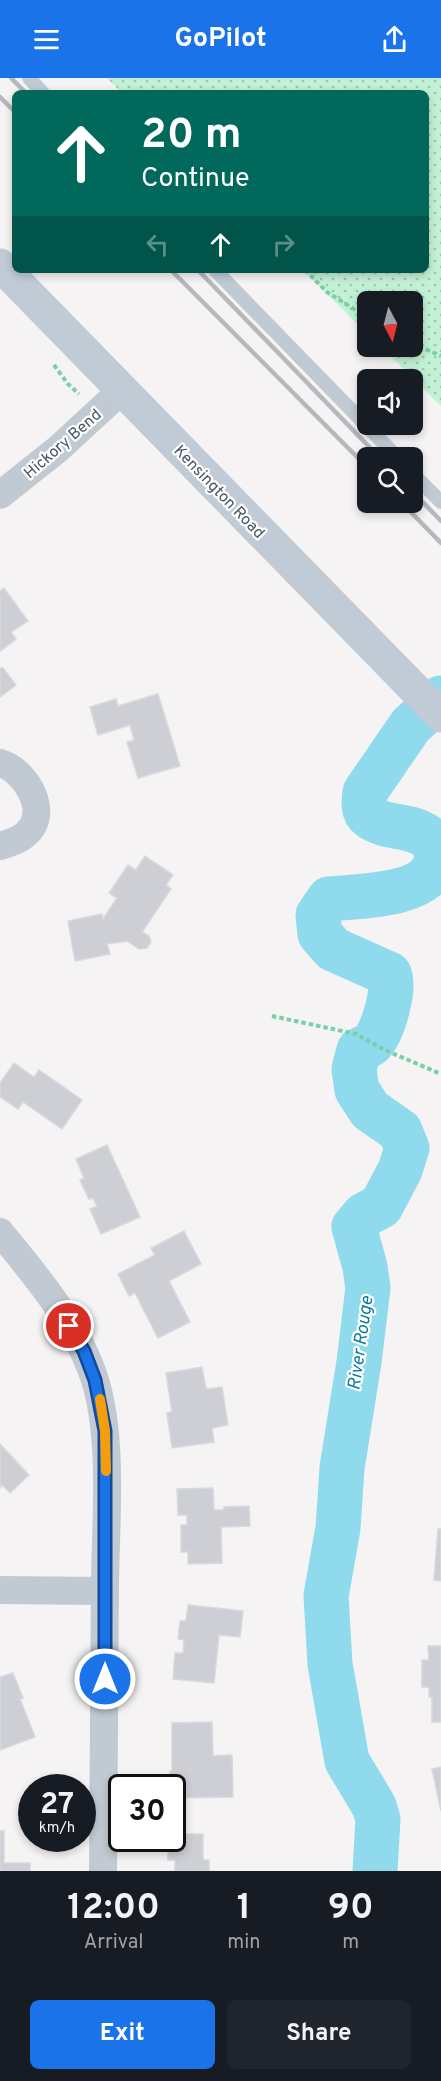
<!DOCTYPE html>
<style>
:root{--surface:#171b24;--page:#20242c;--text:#f1f3f6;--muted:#9ea1a6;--accent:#1a73e8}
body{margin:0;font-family:Overpass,sans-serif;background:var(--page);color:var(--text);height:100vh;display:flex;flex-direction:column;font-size:22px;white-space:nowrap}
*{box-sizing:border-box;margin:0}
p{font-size:20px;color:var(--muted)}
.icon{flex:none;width:33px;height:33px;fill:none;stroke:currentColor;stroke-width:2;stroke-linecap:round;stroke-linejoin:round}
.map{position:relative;height:1793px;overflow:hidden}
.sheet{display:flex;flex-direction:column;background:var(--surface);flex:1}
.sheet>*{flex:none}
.top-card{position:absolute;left:12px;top:12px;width:417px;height:183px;border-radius:9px;box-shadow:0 3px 9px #0003;background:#00695c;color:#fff;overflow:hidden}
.needle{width:39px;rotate:173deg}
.fabs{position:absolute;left:357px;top:213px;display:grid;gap:12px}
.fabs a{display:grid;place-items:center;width:66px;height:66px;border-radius:9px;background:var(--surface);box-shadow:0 3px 9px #0003;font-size:30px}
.speed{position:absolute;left:18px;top:1696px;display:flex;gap:12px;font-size:30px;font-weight:700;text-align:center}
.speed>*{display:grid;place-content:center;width:78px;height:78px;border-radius:50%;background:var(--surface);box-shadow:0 3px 9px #0003;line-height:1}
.speed small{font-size:15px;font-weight:400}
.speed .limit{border:3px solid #111;border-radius:9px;background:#fff;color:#111}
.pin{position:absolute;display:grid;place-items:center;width:51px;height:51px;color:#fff;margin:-26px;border:3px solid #fff;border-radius:50%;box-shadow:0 2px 6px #0007}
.me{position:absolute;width:66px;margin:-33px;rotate:0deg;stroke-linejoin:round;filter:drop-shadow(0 0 4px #0008)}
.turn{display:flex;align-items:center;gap:21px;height:126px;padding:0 30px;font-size:27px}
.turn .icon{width:78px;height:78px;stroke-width:2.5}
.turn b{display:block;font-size:42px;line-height:51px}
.lanes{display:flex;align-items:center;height:57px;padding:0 30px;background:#0003;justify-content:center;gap:30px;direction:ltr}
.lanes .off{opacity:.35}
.eta{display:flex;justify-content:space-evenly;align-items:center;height:102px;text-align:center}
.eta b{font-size:36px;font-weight:700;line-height:42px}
.action{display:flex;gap:12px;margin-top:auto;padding:12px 30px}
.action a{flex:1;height:69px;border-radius:9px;background:var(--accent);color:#fff;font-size:24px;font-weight:700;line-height:69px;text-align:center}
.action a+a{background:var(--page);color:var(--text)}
header{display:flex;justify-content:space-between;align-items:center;height:78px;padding:0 30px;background:var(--accent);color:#fff;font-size:27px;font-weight:700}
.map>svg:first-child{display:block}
.grass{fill:url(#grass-dots)}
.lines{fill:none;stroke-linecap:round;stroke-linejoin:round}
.river{stroke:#90daee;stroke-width:45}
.building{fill:#cdcfd5;stroke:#d7d9de;stroke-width:1.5}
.path{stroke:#7ad0a6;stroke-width:4;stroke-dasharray:4.5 3;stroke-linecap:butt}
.lane{stroke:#c1cad2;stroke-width:14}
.street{stroke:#c1cad2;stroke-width:28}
.secondary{stroke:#c1cbd6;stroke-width:33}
.rail{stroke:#b5b8bd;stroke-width:4.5}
.route-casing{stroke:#114b97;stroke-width:15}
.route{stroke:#1a73e8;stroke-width:10}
.slow{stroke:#f59e0b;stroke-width:10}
.labels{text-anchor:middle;stroke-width:4.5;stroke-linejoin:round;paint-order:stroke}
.street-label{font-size:16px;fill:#4a5661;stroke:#fff}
.water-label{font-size:18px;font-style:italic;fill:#0c7c9b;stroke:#fff}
</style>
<header><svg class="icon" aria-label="menu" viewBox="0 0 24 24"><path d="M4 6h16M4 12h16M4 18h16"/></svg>GoPilot<svg class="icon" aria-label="share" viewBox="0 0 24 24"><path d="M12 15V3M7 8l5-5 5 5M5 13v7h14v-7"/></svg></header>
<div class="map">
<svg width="441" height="1793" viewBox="0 0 441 1793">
<defs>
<pattern id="grass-dots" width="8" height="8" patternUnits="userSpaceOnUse" patternTransform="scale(1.5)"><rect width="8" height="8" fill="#c3f1d5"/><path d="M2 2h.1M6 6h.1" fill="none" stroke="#a0c6b0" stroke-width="1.8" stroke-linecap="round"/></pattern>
</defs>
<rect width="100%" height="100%" fill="#f5f3f3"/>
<polygon class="grass" points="107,0 441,0 441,328 381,269 412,268 412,224 368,224 367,256 303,192 426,192 426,15 122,15"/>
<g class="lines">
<path class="river" d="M 375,1793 L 378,1741 L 374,1728 L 347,1683 L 330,1586 L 326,1518 L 338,1450 L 342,1390 L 359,1284 L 368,1210 L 365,1189 L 354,1149 L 364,1137 L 381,1128 L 400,1092 L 407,1070 L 400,1053 L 370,1032 L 357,1012 L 354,991 L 359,972 C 363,970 369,968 372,965 C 383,954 396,909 389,896 L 333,871 L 320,856 L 318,837 L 329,821 C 358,818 429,819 436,783 C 437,776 435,766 430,761 C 413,745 387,752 370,739 C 362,733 364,722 365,714 L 411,647 L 441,620"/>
</g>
<g class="building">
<polygon points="4,510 28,543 11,554 16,561 0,573 0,513"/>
<polygon points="0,590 3,590 16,607 0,619"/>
<polygon points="158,616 180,688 138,700 127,664 134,662 130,647 98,657 90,629 116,621 118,628"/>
<polygon points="145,778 173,797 166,807 171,811 142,854 149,858 151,864 147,870 139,871 127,863 107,866 110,876 75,883 68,843 102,836 103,841 117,820 109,815 128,787 136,792"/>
<polygon points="14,985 34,999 39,992 82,1022 62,1051 23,1024 18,1031 0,1019 0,1005"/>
<polygon points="107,1067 140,1139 101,1156 90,1131 97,1128 93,1120 89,1121 80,1102 84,1100 76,1081"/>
<polygon points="184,1153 201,1186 169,1203 190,1244 158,1260 135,1215 129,1218 118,1196 155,1177 151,1170"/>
<polygon points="202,1289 206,1311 222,1309 228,1347 212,1350 214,1364 172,1370 167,1335 172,1334 166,1295"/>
<polygon points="0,1366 29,1397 10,1415 2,1407 0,1410"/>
<polygon points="213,1410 214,1432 224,1432 224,1429 249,1428 250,1448 221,1449 222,1485 188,1486 188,1474 181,1474 181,1447 187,1447 187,1437 178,1437 177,1411"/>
<polygon points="438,1451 441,1451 441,1503 434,1502"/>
<polygon points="188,1527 243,1533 240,1559 219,1557 214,1605 173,1601 175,1575 183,1575 184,1562 178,1561 180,1543 186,1543"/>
<polygon points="428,1568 441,1568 441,1644 432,1644 432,1619 429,1619 429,1609 422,1609 422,1582 429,1582"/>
<polygon points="13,1595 23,1620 20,1621 35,1659 0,1672 0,1599"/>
<polygon points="212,1644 213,1678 232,1677 233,1719 172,1720 172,1710 170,1710 170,1693 172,1693 172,1645"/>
<polygon points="441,1689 441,1733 432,1691"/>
<polygon points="0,1753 4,1753 4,1785 30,1785 30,1793 0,1793"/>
<polygon points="172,1756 203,1756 203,1782 209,1782 209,1793 175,1793 175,1782 168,1782 168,1761 172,1761"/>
</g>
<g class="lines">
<g class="path">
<polyline points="305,192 327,214 368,240"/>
<polyline points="412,265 441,278"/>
<polyline points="54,287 68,306 79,316"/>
<polyline points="272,938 356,956 385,972 441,996"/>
</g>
<g class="lane">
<polyline points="29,0 43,15"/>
<polyline points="215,192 398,380"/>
<polyline points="412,395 441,424"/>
</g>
<g class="street">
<polyline points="0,417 58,371 122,312"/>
<path d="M 0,685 C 23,691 46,727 32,749 C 24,761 13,764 0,768"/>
<path d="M 0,1154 C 37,1199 77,1246 95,1302 C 113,1360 106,1441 105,1502 C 104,1599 104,1696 103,1793"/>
<polyline points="0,1512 105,1513"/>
</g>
<polyline class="secondary" points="0,187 441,638"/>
<g class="rail">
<polyline points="11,0 26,15"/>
<polyline points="0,19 15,34"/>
<polyline points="171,192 368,390"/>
<polyline points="198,192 380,380"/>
<polyline points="412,413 441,443"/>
<polyline points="401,424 441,465"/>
</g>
</g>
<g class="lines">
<defs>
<polyline id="route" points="69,1248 84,1273 95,1302 105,1353 105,1601"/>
</defs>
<use href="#route" class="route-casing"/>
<use href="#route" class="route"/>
<polyline class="slow" points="100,1321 105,1353 106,1393"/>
</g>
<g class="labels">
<g class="street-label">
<text transform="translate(62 365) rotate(-41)" y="6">Hickory Bend</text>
<text transform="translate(220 413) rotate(46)" y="6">Kensington Road</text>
</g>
<g class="water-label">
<text transform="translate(360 1265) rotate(-82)" y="6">River Rouge</text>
</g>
</g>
</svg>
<div class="fabs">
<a><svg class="needle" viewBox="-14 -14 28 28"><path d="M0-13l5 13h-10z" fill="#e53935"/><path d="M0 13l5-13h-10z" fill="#9ea1a6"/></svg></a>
<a><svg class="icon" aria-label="sound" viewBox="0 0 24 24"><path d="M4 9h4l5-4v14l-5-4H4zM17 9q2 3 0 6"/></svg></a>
<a><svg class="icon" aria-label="search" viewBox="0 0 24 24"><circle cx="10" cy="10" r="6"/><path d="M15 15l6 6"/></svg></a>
</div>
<div class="speed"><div>27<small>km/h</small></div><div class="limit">30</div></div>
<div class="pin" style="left:69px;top:1248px;background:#d93025"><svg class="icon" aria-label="arrive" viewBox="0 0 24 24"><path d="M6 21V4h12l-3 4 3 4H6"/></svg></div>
<svg class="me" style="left:105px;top:1601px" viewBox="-20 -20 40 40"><circle r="17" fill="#1a73e8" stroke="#fff" stroke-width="3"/><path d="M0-11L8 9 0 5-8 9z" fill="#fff"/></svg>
<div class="top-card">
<div class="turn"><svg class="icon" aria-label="ahead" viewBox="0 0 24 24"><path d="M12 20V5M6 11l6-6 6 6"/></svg><div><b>20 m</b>Continue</div></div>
<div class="lanes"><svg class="icon off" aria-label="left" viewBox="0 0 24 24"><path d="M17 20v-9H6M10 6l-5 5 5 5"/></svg><svg class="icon" aria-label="ahead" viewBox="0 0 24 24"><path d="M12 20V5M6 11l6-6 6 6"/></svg><svg class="icon off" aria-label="right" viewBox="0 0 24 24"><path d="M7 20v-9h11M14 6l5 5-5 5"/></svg></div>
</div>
</div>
<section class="sheet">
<div class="eta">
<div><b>12:00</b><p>Arrival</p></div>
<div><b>1</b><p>min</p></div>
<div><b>90</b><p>m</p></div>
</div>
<div class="action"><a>Exit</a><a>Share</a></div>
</section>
